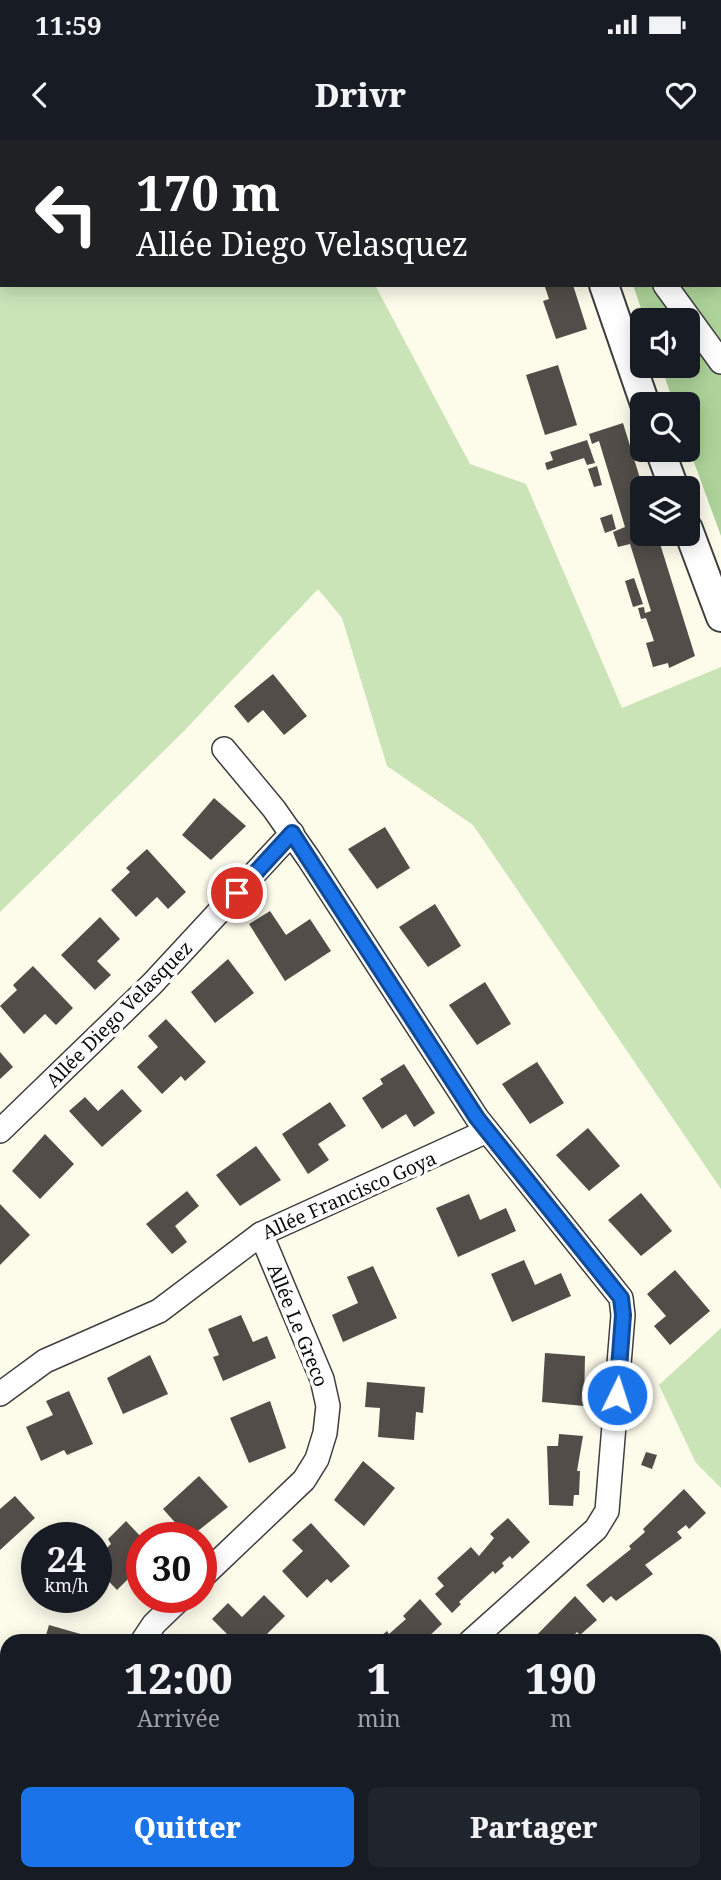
<!DOCTYPE html>
<html lang="fr">
<meta charset="utf-8">
<style>
:root{--surface:#171b24;--page:#20242c;--text:#f1f3f6;--muted:#9ea1a6;--accent:#1a73e8}
body{margin:0;font-family:"Noto Serif",serif;background:var(--page);color:var(--text);height:100vh;display:flex;flex-direction:column;font-size:26px;white-space:nowrap}
*{box-sizing:border-box;margin:0}
p{font-size:23px;color:var(--muted)}
.icon{flex:none;width:38px;height:38px;fill:none;stroke:currentColor;stroke-width:2;stroke-linecap:round;stroke-linejoin:round}
.map{position:relative;flex:1;overflow:hidden}
.sheet{position:absolute;left:0px;top:1494px;width:721px;height:247px;display:flex;flex-direction:column;background:var(--surface);border-radius:21px 21px 0 0;box-shadow:0 4px 18px #0003}
.sheet>*{flex:none}
.hud{position:absolute;left:0px;top:0px;width:721px;height:147px;box-shadow:0 4px 18px #0003;background:#202124;color:#fff;overflow:hidden}
.controls{position:absolute;left:630px;top:168px;display:grid;gap:14px}
.controls a{display:grid;place-items:center;width:70px;height:70px;border-radius:10px;background:var(--surface);box-shadow:0 4px 18px #0003;font-size:35px}
.speed{position:absolute;left:21px;top:1382px;display:flex;gap:14px;font-size:35px;font-weight:700;text-align:center}
.speed>*{display:grid;place-content:center;width:91px;height:91px;border-radius:50%;background:var(--surface);box-shadow:0 4px 18px #0003;line-height:1}
.speed small{font-size:18px;font-weight:400}
.speed .limit{border:10px solid #d22;background:#fff;color:#111}
.pin{position:absolute;display:grid;place-items:center;width:60px;height:60px;color:#fff;margin:-30px;border:4px solid #fff;border-radius:50%;box-shadow:0 2px 7px #0007}
.me{position:absolute;width:77px;margin:-38px;rotate:4deg;stroke-linejoin:round;filter:drop-shadow(0 0 5px #0008)}
.turn{display:flex;align-items:center;gap:24px;height:147px;padding:0 21px;font-size:32px}
.turn .icon{width:91px;height:91px;stroke-width:2.5}
.turn b{display:block;font-size:49px;line-height:60px}
.eta{display:flex;justify-content:space-evenly;align-items:center;height:119px;text-align:center}
.eta b{font-size:42px;font-weight:800;line-height:49px}
.action{display:flex;gap:14px;margin-top:auto;padding:14px 21px}
.action a{flex:1;height:80px;border-radius:10px;background:var(--accent);color:#fff;font-size:28px;font-weight:800;line-height:80px;text-align:center}
.action a+a{background:var(--page);color:var(--text)}
.status{display:flex;justify-content:space-between;align-items:center;height:49px;padding:0 35px;background:var(--surface);direction:ltr}
.status svg{height:19px;fill:currentColor}
header{display:flex;justify-content:space-between;align-items:center;height:91px;padding:0 21px;background:var(--surface);font-size:32px;font-weight:800}
.map>svg:first-child{display:block}
.green{fill:#cae4b8}
.forest{fill:#add399}
.building{fill:#524d48}
.lines{fill:none;stroke-linecap:round;stroke-linejoin:round}
.minor-casing{stroke:#3e3e3e;stroke-width:26}
.tertiary-casing{stroke:#3e3e3e;stroke-width:32}
.minor{stroke:#fff;stroke-width:23}
.tertiary{stroke:#fff;stroke-width:28}
.route-casing{stroke:#114b97;stroke-width:18}
.route{stroke:#1a73e8;stroke-width:12}
.labels{text-anchor:middle;stroke-width:7;stroke-linejoin:round;paint-order:stroke}
.street-label{font-size:19px;fill:#0b0b0b;stroke:#fff}
</style>
<div class="status"><b>11:59</b><svg viewBox="0 0 49 12"><path d="M0 12V9h3v3zM5 12V6h3v6zM10 12V3h3v9zM15 12V0h3v12zM26 1h20v11H26zM47 4h2v5h-2z"/></svg></div>
<header><svg class="icon" aria-label="back" viewBox="0 0 24 24"><path d="M15 5l-7 7 7 7"/></svg>Drivr<svg class="icon" aria-label="heart" viewBox="0 0 24 24"><path d="M12 20l-8-8c-3-5 5-10 8-4 3-6 11-1 8 4z"/></svg></header>
<div class="map">
<svg width="721" height="1740" viewBox="0 0 721 1740">
<rect width="100%" height="100%" fill="#fdfceb"/>
<g class="green">
<polygon points="0,0 347,0 2,2 2,145 375,145 470,324 526,344 622,568 721,527 721,1049 473,685 387,626 342,478 318,449 184,591 0,772"/>
<polygon points="721,1188 721,1348 696,1323 659,1245"/>
</g>
<polygon class="forest" points="580,0 721,0 721,396 688,306 688,264 674,264 661,226 688,226 688,180 645,180 633,145 719,145 719,2"/>
<g class="building">
<polygon points="551,145 573,145 587,189 556,199 543,161 549,159 545,147"/>
<polygon points="558,225 577,285 545,295 526,235"/>
<polygon points="623,283 643,348 642,394 657,394 695,516 669,528 668,523 653,527 646,503 654,501 646,478 641,479 638,468 644,467 645,473 651,471 630,404 618,407 613,392 625,387 599,301 592,304 589,294"/>
<polygon points="587,300 595,323 587,325 584,318 547,330 545,323 553,320 550,312"/>
<polygon points="597,326 602,345 594,347 588,329"/>
<polygon points="612,374 616,389 605,393 600,378"/>
<polygon points="634,438 643,464 633,467 625,441"/>
<polygon points="273,534 307,576 284,595 263,570 248,583 234,566"/>
<polygon points="214,658 246,686 211,720 182,695"/>
<polygon points="385,687 410,728 377,749 348,709"/>
<polygon points="147,709 186,752 168,769 157,757 136,777 111,750 130,732 126,728"/>
<polygon points="435,764 461,806 428,827 399,787"/>
<polygon points="270,771 286,795 310,779 331,811 285,841 249,784"/>
<polygon points="100,777 120,799 97,821 111,835 95,850 61,815"/>
<polygon points="228,819 254,853 215,883 191,852"/>
<polygon points="33,826 73,868 56,885 45,874 24,894 0,866 17,850 13,845"/>
<polygon points="485,842 511,884 477,905 449,865"/>
<polygon points="166,879 206,922 185,941 181,936 162,954 137,927 158,907 148,896"/>
<polygon points="0,912 13,927 0,939"/>
<polygon points="537,922 564,963 530,984 502,944"/>
<polygon points="404,924 435,973 414,987 406,974 382,989 362,958 383,944 380,939"/>
<polygon points="122,949 142,971 102,1007 69,971 85,957 98,971"/>
<polygon points="330,962 346,986 318,1004 329,1020 308,1034 282,994"/>
<polygon points="588,988 620,1026 589,1051 556,1015"/>
<polygon points="45,994 74,1024 40,1059 12,1031"/>
<polygon points="256,1006 281,1040 240,1066 216,1035"/>
<polygon points="187,1051 199,1066 175,1086 187,1102 172,1114 146,1084"/>
<polygon points="641,1053 672,1091 641,1116 608,1080"/>
<polygon points="469,1054 480,1080 506,1068 516,1091 458,1117 436,1068"/>
<polygon points="0,1064 30,1095 0,1125"/>
<polygon points="524,1120 535,1145 561,1133 571,1156 512,1182 491,1134"/>
<polygon points="373,1126 397,1178 343,1202 332,1175 358,1163 347,1137"/>
<polygon points="675,1130 710,1171 670,1205 654,1186 666,1176 647,1154"/>
<polygon points="241,1175 253,1202 267,1196 276,1218 223,1241 213,1217 219,1215 208,1189"/>
<polygon points="545,1213 585,1216 584,1266 542,1262"/>
<polygon points="150,1215 168,1254 123,1274 107,1238"/>
<polygon points="367,1242 425,1247 423,1273 416,1272 414,1300 378,1297 380,1268 365,1267"/>
<polygon points="69,1251 93,1304 67,1315 64,1310 41,1321 26,1287 53,1275 46,1261"/>
<polygon points="270,1261 286,1308 249,1323 230,1278"/>
<polygon points="559,1294 583,1296 577,1331 580,1331 579,1355 574,1355 573,1366 549,1365 547,1306 558,1306"/>
<polygon points="646,1312 657,1315 652,1329 641,1325"/>
<polygon points="363,1321 395,1348 364,1386 334,1360"/>
<polygon points="199,1336 228,1367 189,1398 163,1369"/>
<polygon points="684,1349 706,1373 689,1389 686,1385 677,1392 682,1398 645,1425 653,1434 616,1461 611,1456 603,1463 586,1445 631,1409 629,1406 645,1392 643,1389"/>
<polygon points="15,1356 35,1378 0,1410 0,1369"/>
<polygon points="508,1378 530,1402 512,1419 510,1416 502,1423 504,1426 495,1434 493,1431 459,1462 461,1464 452,1473 435,1454 444,1446 437,1438 471,1407 479,1416 494,1398 490,1394"/>
<polygon points="126,1381 142,1398 142,1433 138,1429 117,1450 96,1428 96,1418 111,1404 108,1399"/>
<polygon points="311,1383 350,1426 331,1443 327,1439 307,1458 282,1431 303,1411 292,1400"/>
<polygon points="264,1455 285,1476 259,1502 235,1502 212,1479 228,1463 242,1477"/>
<polygon points="575,1456 597,1480 580,1495 577,1492 569,1500 566,1497 561,1502 530,1502"/>
<polygon points="420,1459 442,1484 425,1500 422,1498 418,1502 374,1502 387,1491 389,1494 406,1479 403,1476"/>
<polygon points="49,1485 84,1495 82,1502 44,1502"/>
<polygon points="7,1594 7,1627 0,1625"/>
<polygon points="720,1653 721,1696 714,1701 714,1658"/>
<polygon points="0,1717 7,1718 7,1734 19,1734 18,1740 0,1740"/>
<polygon points="264,1734 306,1734 299,1740 257,1740"/>
<polygon points="600,1734 626,1734 632,1740 594,1740"/>
<rect x="439" y="1735" width="35" height="5"/>
</g>
<g class="lines">
<defs>
<g id="minor">
<polyline points="665,145 721,222"/>
<polyline points="224,609 274,669 309,719 477,978 621,1158 623,1175 607,1371 596,1389 470,1502"/>
<polyline points="0,991 152,844 292,693"/>
<polyline points="0,1254 45,1221 159,1171 261,1094 487,991"/>
<polyline points="201,1438 304,1340 317,1319 325,1293 328,1266 322,1239 261,1094"/>
<polyline points="142,1502 154,1484 181,1458"/>
<polyline points="0,1662 7,1663"/>
<polyline points="66,1740 68,1734"/>
</g>
<g id="tertiary">
<polyline points="555,0 556,2"/>
<polyline points="604,145 645,264"/>
<polyline points="660,310 674,348"/>
<polyline points="688,389 721,477"/>
</g>
</defs>
<use href="#minor" class="minor-casing"/>
<use href="#tertiary" class="tertiary-casing"/>
<use href="#minor" class="minor"/>
<use href="#tertiary" class="tertiary"/>
</g>
<g class="lines">
<defs>
<polyline id="route" points="237,753 292,693 477,978 621,1158 623,1175 617,1255"/>
</defs>
<use href="#route" class="route-casing"/>
<use href="#route" class="route"/>
</g>
<g class="labels">
<g class="street-label">
<text transform="translate(119 874) rotate(-45)" y="7">Allée Diego Velasquez</text>
<text transform="translate(349 1055) rotate(-24)" y="7">Allée Francisco Goya</text>
<text transform="translate(298 1185) rotate(68)" y="7">Allée Le Greco</text>
</g>
</g>
</svg>
<div class="controls">
<a><svg class="icon" aria-label="sound" viewBox="0 0 24 24"><path d="M4 9h4l5-4v14l-5-4H4zM17 9q2 3 0 6"/></svg></a>
<a><svg class="icon" aria-label="search" viewBox="0 0 24 24"><circle cx="10" cy="10" r="6"/><path d="M15 15l6 6"/></svg></a>
<a><svg class="icon" aria-label="layers" viewBox="0 0 24 24"><path d="M12 4l9 5-9 5-9-5zM3 14l9 5 9-5"/></svg></a>
</div>
<div class="speed"><div>24<small>km/h</small></div><div class="limit">30</div></div>
<div class="pin" style="left:237px;top:753px;background:#d93025"><svg class="icon" aria-label="arrive" viewBox="0 0 24 24"><path d="M6 21V4h12l-3 4 3 4H6"/></svg></div>
<svg class="me" style="left:617px;top:1255px" viewBox="-20 -20 40 40"><circle r="17" fill="#1a73e8" stroke="#fff" stroke-width="3"/><path d="M0-11L8 9 0 5-8 9z" fill="#fff"/></svg>
<div class="hud">
<div class="turn"><svg class="icon" aria-label="left" viewBox="0 0 24 24"><path d="M17 20v-9H6M10 6l-5 5 5 5"/></svg><div><b>170 m</b>Allée Diego Velasquez</div></div>
</div>
<section class="sheet">
<div class="eta">
<div><b>12:00</b><p>Arrivée</p></div>
<div><b>1</b><p>min</p></div>
<div><b>190</b><p>m</p></div>
</div>
<div class="action"><a>Quitter</a><a>Partager</a></div>
</section>
</div>
